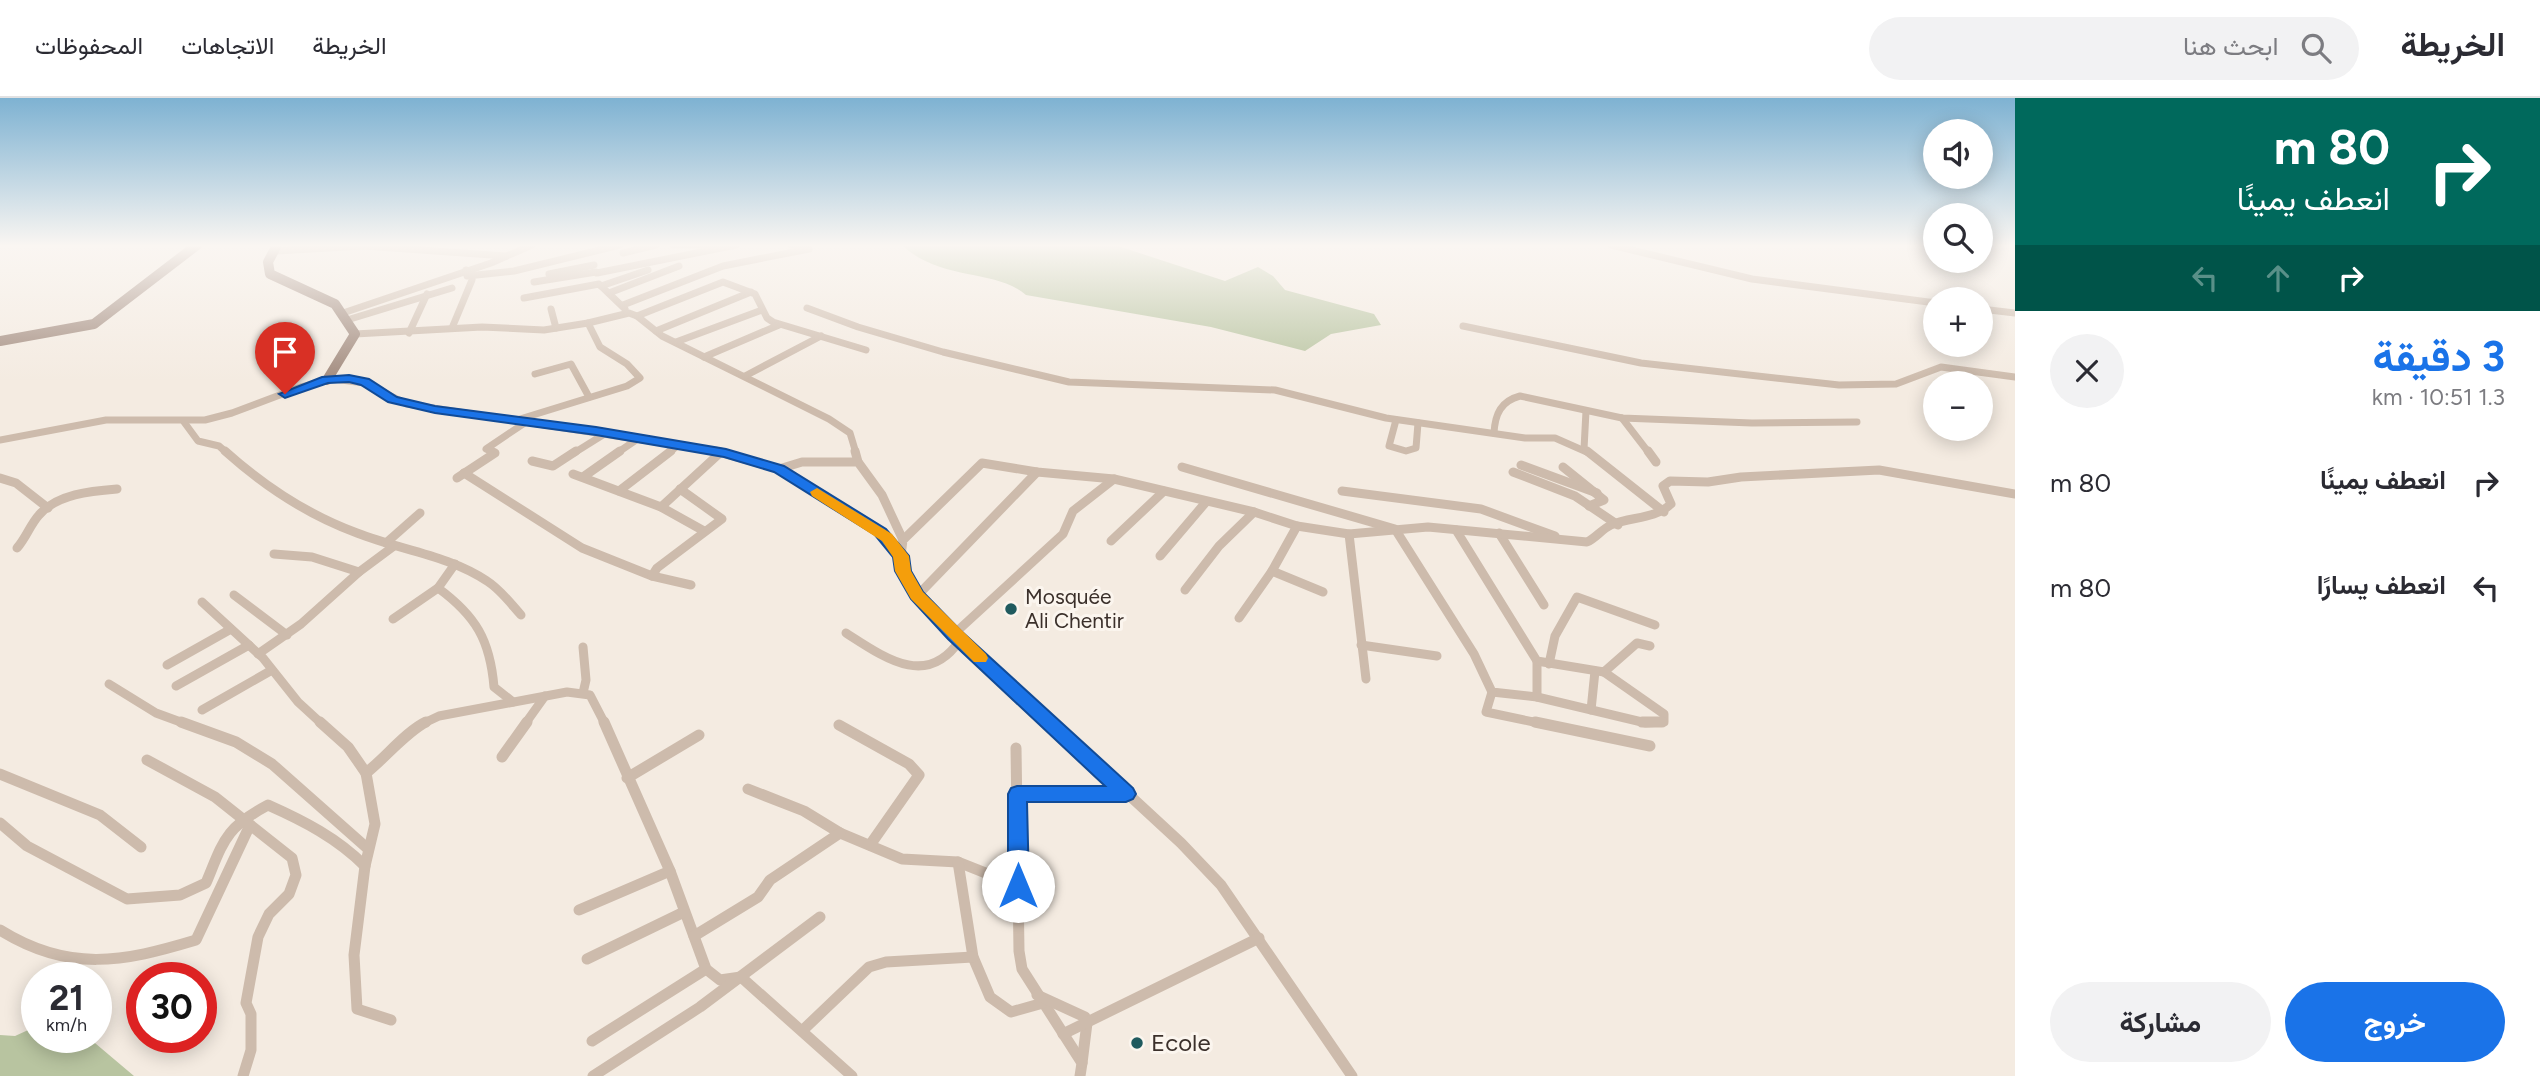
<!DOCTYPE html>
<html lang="ar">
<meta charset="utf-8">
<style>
:root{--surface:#fff;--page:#f2f2f3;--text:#2b2b33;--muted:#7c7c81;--line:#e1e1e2;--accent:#1a73e8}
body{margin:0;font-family:Figtree,Vazirmatn,sans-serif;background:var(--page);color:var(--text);direction:rtl;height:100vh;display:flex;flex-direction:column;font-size:26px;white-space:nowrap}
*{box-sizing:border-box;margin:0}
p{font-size:23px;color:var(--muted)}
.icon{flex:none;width:38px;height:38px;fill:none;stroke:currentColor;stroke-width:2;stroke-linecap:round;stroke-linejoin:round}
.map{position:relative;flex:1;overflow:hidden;direction:ltr}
.side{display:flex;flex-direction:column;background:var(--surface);width:525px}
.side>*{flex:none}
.top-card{background:#00695c;color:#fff;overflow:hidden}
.tools{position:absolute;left:1923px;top:21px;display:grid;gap:14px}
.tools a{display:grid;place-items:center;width:70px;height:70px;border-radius:50%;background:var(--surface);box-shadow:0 4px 18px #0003;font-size:35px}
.speed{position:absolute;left:21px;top:864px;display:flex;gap:14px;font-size:35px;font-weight:700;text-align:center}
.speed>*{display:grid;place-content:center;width:91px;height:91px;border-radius:50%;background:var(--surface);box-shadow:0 4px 18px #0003;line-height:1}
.speed small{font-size:18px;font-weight:400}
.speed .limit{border:10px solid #d22;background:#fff;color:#111}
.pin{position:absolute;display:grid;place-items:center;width:60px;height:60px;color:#fff;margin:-72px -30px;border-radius:50% 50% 50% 0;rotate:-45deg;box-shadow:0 0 7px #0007}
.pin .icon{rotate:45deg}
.me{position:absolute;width:77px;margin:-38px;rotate:0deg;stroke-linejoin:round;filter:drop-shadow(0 0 5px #0008)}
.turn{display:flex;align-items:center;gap:24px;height:147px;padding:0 35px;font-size:32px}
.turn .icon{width:91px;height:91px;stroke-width:2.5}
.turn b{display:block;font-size:49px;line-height:60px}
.lanes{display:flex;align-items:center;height:66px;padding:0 35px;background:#0003;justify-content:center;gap:35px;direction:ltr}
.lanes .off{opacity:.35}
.round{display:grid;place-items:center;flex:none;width:74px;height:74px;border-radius:37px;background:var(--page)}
.headline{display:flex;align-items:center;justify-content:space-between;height:119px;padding:0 35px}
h1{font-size:42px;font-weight:700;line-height:52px;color:var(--accent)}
.primary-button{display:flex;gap:14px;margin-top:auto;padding:14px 35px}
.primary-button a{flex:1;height:80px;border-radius:42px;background:var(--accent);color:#fff;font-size:28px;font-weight:700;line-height:80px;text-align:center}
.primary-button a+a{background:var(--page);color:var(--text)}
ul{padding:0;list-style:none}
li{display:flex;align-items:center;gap:21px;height:105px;padding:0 35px}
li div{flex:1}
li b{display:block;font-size:26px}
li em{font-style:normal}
header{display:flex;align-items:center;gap:42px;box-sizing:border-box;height:98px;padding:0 35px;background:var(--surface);border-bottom:2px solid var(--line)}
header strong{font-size:33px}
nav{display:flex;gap:38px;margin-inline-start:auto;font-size:24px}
.search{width:490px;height:63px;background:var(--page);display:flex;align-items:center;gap:18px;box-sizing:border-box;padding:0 24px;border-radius:38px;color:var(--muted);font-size:26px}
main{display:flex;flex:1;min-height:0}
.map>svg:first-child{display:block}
.green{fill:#b8c4a0}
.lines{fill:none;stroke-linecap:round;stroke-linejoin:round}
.street-far2{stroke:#cdbbac;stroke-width:7}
.street-far1{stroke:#cdbbac;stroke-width:9}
.street{stroke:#cdbbac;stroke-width:11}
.secondary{stroke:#a18a7d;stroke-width:10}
.route{fill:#1a73e8;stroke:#114b97;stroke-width:2}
.slow{fill:#f59e0b}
.poi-dot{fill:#1f5a5e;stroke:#fbf5ee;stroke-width:2.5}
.labels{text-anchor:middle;stroke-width:6;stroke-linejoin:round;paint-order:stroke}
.poi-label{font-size:21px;fill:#3b302b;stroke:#fbf5ee;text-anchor:start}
.near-poi-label{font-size:24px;fill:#3b302b;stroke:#fbf5ee;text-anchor:start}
</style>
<header>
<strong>الخريطة</strong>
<div class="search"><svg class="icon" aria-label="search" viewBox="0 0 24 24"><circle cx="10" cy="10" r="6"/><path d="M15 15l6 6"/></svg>ابحث هنا</div>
<nav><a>الخريطة</a><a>الاتجاهات</a><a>المحفوظات</a></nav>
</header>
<main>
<section class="side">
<div class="top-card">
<div class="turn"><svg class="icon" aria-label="right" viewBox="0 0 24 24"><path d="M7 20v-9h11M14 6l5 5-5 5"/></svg><div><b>80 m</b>انعطف يمينًا</div></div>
<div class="lanes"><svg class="icon off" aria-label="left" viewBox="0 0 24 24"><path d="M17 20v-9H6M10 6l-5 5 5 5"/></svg><svg class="icon off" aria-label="ahead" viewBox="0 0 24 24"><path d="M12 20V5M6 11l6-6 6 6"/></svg><svg class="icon" aria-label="right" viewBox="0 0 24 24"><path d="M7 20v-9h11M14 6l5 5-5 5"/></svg></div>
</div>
<div class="headline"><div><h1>3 دقيقة</h1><p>1.3 km · 10:51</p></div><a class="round"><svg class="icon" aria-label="close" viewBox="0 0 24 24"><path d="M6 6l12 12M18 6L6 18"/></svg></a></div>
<ul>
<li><svg class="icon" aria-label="right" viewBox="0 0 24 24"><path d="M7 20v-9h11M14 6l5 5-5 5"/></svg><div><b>انعطف يمينًا</b></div><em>80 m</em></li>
<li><svg class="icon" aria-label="left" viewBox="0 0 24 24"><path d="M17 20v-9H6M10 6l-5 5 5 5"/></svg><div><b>انعطف يسارًا</b></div><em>80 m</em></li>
</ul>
<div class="primary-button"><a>خروج</a><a>مشاركة</a></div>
</section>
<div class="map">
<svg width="2015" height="978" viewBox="0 0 2015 978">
<rect width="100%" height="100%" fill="#f4ebe1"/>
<g class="green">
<path d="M 902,147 L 1115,147 L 1225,183 L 1258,169 L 1273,178 L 1285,192 L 1374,216 L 1381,227 L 1331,236 L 1305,253 L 1211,229 L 1026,197 C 997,171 939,183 902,147 Z"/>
<path d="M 37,928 L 37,940 L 47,940 L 47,945 C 60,947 73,940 89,940 L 134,978 L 0,978 L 0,937 L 15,938 Z"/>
</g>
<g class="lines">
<g class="street-far2">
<polyline points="673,147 711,147"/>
<polyline points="1611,147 1752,181 1936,205"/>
<polyline points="276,153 364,148 506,158"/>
<polyline points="623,155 656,147"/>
<polyline points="466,172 467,178 514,173 620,147"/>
<polyline points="597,175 736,147"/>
<polyline points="549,176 594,167"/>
<polyline points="534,184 596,174"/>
<polyline points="601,188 648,172"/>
<polyline points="609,195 679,168"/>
<polyline points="524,200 599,186 625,211"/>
<polyline points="623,207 723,168 809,151 791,147"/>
<polyline points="807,210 858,229 943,254 1069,284 1275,292 1386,320 1525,340 1555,340 1589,355"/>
<polyline points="551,211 556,230"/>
<polyline points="1981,211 2015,215"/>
<polyline points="343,215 491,165 532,147"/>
<polyline points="637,218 723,184 755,196 767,220 773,224 866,252"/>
<polyline points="347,222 452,190"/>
<polyline points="588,225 629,215 637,218 662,238 829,321 850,335 856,355"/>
<polyline points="1463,228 1641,265 1839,287 1896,286 1941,269 2015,279"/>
<polyline points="452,230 472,182"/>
<polyline points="656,233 751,194"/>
<polyline points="409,235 427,196"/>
<polyline points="355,236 482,229 544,232 588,225 600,249 627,266 640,280 627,288 520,321"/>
<polyline points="676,244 762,212"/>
<polyline points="704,259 779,227"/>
<polyline points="535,276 571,266 589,299"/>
<polyline points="745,278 821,238"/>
<polyline points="1622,320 1649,355"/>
<polyline points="1396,322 1389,348 1406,353 1416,350 1418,325"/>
<polyline points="184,324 198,343 219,348 227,355"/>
<path d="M 1494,335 C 1495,316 1501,303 1520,298 L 1622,320 L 1752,325 L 1857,324"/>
<polyline points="0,342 106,322 205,322 232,315 301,289 334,281 364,285 407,306 727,355"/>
<polyline points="1584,351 1586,313"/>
<polyline points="495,355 486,351 526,324"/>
<polyline points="574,355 606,335"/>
<polyline points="617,355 639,340"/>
<polyline points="668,355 679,347"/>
</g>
<g class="street-far1">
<path d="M 225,353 C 263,387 308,417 357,435 C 400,452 448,457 487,483 C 500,491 511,506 521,517"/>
<polyline points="716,353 779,371 881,434 901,458 903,473 917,498 1052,626"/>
<polyline points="855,353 858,364"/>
<polyline points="1587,353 1664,414"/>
<polyline points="1648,353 1656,364"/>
<polyline points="532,363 553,368 576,353"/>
<polyline points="1521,367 1597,395"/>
<polyline points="1182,369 1395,431 1474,556 1492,594 1537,599 1537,563"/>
<polyline points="1563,369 1604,402 1589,408"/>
<polyline points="779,371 802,364 858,364 882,397 903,442"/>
<polyline points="1513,374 1575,398 1618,427"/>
<polyline points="464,375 582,450 652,478"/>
<polyline points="573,376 661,409 704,433"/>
<polyline points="583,379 620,353"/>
<polyline points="0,380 16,385 48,410"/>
<polyline points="457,380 495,355 491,353"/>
<polyline points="680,391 722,421 657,470 652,478 691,487"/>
<polyline points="619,393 671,353"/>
<polyline points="1342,393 1481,411 1555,438"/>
<polyline points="661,409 721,354"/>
<polyline points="1456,432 1537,563 1604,574 1637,545 1650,548"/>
<polyline points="1499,435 1544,507"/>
<polyline points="1349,436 1366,581"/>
<polyline points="1111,443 1164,393"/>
<polyline points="386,445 420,415"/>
<path d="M 17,450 C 26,440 30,427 39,417 C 57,396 91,393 117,391"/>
<polyline points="274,456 312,459 359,474 394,448"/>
<path d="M 901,458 L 903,442 L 982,365 L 1037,374 L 1114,381 L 1254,414 L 1297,428 L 1349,436 L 1428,429 L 1587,444 C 1596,440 1602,431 1611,427 C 1632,418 1653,422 1671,406 L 1663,388 L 1670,383 L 1708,384 L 1741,379 L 1879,372 L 2015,396"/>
<polyline points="1160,458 1206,404"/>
<path d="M 455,466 L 438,490 C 476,518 490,542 494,589 L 513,604"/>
<polyline points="1272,473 1323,494"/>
<polyline points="1185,492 1219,448 1254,414"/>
<polyline points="234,497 287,537"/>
<polyline points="917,498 1037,374"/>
<polyline points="202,504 263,560 298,604 322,626"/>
<polyline points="1239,520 1272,473 1297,428"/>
<polyline points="393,521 438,490"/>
<path d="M 846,535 C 885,560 927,591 960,542"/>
<polyline points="954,536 1063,436 1073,413 1114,381"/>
<polyline points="1361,547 1437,558"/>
<polyline points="583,549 586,582 583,595"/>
<polyline points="258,556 301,526 359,474"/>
<polyline points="1549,566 1555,538 1577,499 1655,527"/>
<polyline points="167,567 231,531"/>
<polyline points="109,586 156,615 186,626"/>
<polyline points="176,588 249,547"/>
<polyline points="1492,594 1486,614 1543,626"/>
<polyline points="1537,599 1646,625 1664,624 1664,616 1604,574"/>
<polyline points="202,612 272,572"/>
<polyline points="1591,612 1595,573"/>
<polyline points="422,626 439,618 567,594 590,597 605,626"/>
<polyline points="525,626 545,598"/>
</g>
<g class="street">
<polyline points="181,624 236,644 272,666 367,750"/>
<path d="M 320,624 L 348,649 L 366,675 C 385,660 407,633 426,624"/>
<polyline points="604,624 670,773 706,871 720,882 741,879 852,978"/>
<polyline points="1050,624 1181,745 1221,787 1352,978"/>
<polyline points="1535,624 1650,648"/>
<polyline points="1642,624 1662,624"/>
<polyline points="839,627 909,666 919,677 870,747"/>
<polyline points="1016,650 1019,853 1022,871 1082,965 1080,978"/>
<polyline points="502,659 527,624"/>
<polyline points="147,662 215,699 292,760 296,777 289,796 269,816 258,839 246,905 251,916 251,952 243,978"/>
<polyline points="0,676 100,717 141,749"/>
<polyline points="627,680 699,637"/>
<polyline points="748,691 804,713 840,735 902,761 958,764 1018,788"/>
<polyline points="1018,696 1126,696"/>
<path d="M 0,725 L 27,748 L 127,801 L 180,797 L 206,785 C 224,742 225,730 268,707 C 304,723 337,740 365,768 L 354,857 L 357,911 L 391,922"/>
<polyline points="958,764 973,859 990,899 1011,914 1043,905"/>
<polyline points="365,768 375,726 366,675"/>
<polyline points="579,812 670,773"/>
<path d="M 0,832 C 69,875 123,864 196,842 L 250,727"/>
<polyline points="694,838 758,799 770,782 840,735"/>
<polyline points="587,861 684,814"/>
<polyline points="1037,897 1085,919 1087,925 1082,965"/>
<polyline points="803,932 869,869 886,864 973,859"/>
<polyline points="1063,936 1259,840"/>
<polyline points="592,943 706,871"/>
<polyline points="593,978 700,909 820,819"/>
</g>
<g class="secondary">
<polyline points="277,147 268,164 270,176 335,206 355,236 327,282"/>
<polyline points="0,243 94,226 197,147"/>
</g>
</g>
<linearGradient id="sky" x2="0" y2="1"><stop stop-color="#7eb2d2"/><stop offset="0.52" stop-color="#faf6f2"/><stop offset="1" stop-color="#faf6f2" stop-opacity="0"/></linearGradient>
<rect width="2015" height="284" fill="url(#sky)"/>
<polygon class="route" points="349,277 369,281 397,299 435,308 596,329 726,351 784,368 886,431 909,458 911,473 923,494 960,532 1133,690 1136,696 1133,701 1126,704 1027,704 1029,788 1026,794 1018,797 1011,794 1008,788 1008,696 1011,690 1017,688 1105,688 948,541 911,501 895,473 893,459 875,437 774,374 724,359 596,337 435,315 388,304 361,287 349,284 328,285 285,300 279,296 322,279"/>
<polygon class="slow" points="817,390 892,436 909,458 911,473 923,494 986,556 988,560 986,564 974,564 911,501 895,473 893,459 882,443 812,398 810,394"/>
<g class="poi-dot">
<circle cx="1011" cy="511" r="7"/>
<circle cx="1137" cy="945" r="7"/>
</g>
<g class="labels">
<g class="poi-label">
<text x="1025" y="506">Mosquée<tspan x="1025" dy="24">Ali Chentir</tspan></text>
</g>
<g class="near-poi-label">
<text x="1151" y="953">Ecole</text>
</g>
</g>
</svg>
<div class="tools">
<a><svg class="icon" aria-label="sound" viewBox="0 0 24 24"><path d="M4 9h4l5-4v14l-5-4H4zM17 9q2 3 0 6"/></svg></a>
<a><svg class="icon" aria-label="search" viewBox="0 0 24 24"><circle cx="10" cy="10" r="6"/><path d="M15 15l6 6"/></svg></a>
<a>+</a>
<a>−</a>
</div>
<div class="speed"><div>21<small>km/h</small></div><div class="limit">30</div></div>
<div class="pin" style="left:285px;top:296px;background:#d93025"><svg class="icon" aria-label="arrive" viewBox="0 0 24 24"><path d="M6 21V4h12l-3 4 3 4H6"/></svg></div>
<svg class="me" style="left:1018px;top:788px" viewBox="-20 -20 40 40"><circle r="19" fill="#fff"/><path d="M0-13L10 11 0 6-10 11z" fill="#1a73e8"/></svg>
</div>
</main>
